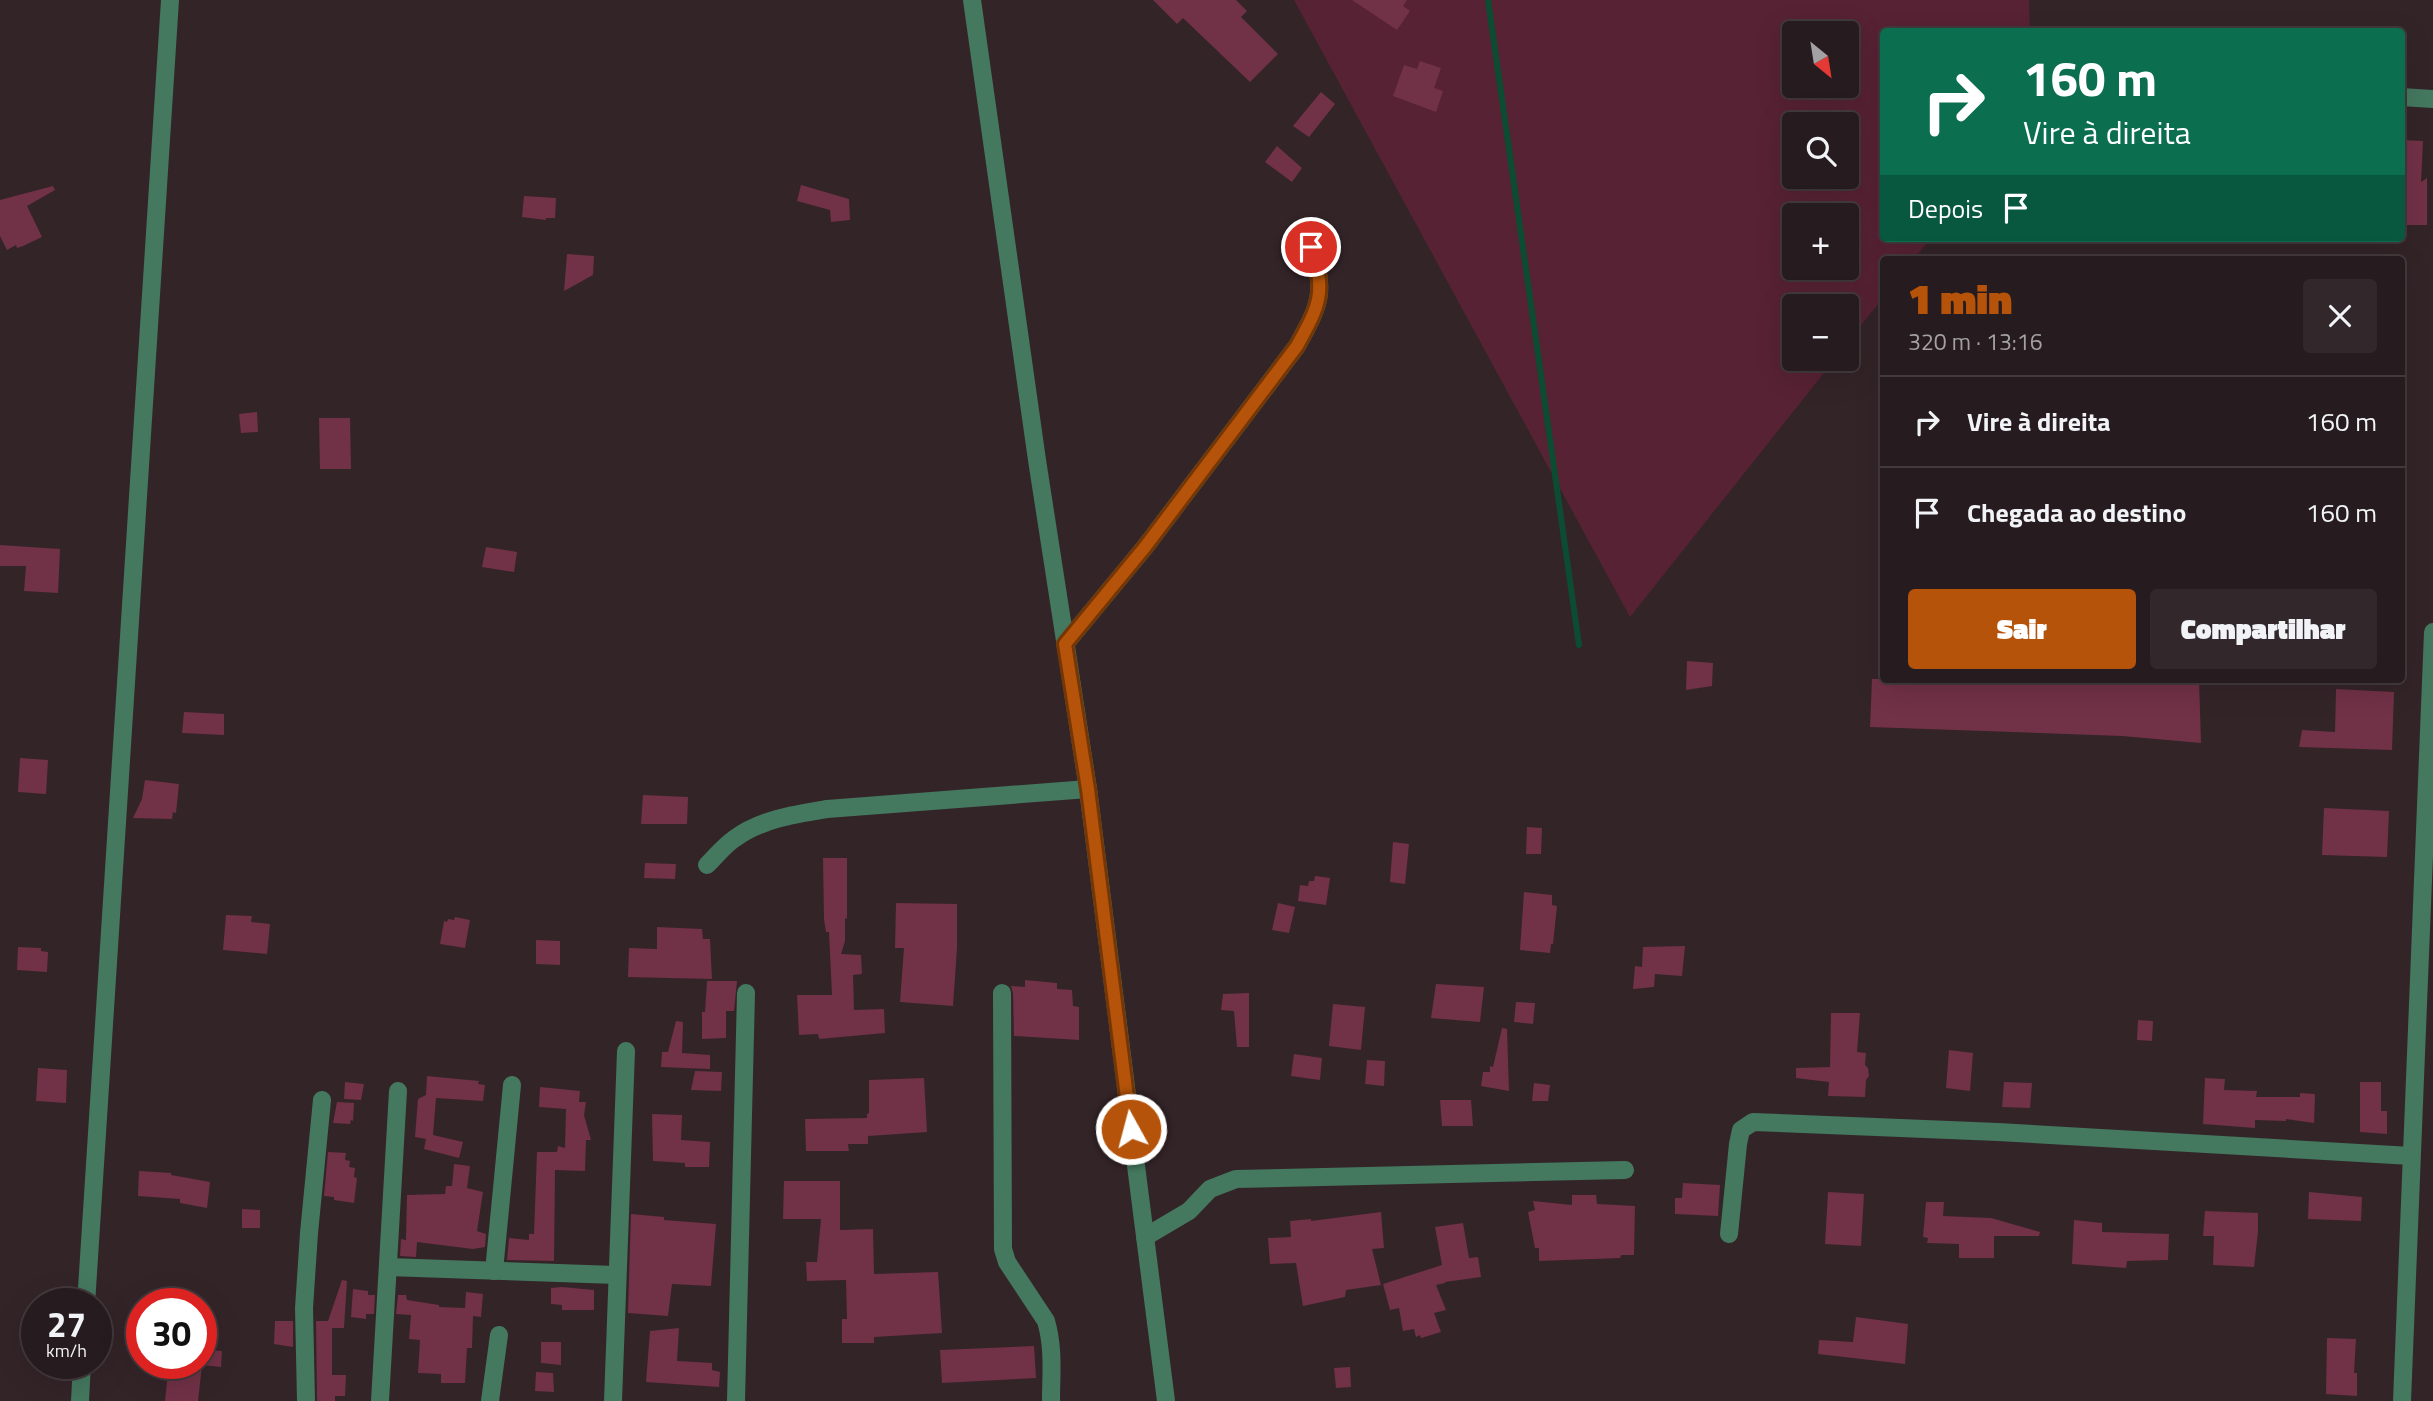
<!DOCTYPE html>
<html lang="pt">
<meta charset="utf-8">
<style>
:root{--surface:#261b1e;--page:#32282b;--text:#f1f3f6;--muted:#a4a1a4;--line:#42393c;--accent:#b45309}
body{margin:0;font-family:"Titillium Web",sans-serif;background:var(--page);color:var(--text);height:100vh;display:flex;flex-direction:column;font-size:26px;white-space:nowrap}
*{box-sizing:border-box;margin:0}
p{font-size:23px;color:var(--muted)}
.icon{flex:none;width:38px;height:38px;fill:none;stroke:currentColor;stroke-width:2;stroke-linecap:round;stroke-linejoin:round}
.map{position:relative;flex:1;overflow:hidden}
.sheet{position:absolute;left:1880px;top:256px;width:525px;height:427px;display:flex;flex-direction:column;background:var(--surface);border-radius:7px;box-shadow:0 7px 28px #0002,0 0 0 2px var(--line)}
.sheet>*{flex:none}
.banner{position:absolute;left:1880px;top:28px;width:525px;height:214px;border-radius:7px;box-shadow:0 7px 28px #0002,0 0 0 2px var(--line);background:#0b6e4f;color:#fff;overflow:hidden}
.needle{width:46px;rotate:150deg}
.controls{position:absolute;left:1782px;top:21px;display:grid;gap:14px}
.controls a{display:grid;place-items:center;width:77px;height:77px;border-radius:7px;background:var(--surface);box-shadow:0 7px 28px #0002,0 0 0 2px var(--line);font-size:35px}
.speed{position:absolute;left:21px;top:1288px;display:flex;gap:14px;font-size:35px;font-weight:700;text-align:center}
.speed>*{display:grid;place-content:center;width:91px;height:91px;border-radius:50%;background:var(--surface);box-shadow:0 7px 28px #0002,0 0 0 2px var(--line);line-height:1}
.speed small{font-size:18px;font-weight:400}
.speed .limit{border:10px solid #d22;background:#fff;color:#111}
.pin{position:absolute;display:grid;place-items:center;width:60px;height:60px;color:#fff;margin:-30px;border:4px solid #fff;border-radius:50%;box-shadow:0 2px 7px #0007}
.me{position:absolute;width:77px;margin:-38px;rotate:353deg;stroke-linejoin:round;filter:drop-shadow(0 0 5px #0008)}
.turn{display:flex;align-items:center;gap:24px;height:147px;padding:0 28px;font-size:32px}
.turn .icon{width:91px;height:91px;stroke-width:2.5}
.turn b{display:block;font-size:49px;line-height:60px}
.then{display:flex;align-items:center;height:66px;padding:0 28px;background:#0003;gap:14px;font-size:26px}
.round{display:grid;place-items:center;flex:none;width:74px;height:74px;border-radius:7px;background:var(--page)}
.head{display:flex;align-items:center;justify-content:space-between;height:119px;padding:0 28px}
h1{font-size:42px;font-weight:800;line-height:52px;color:var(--accent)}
.primary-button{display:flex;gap:14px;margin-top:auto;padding:14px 28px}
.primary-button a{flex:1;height:80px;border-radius:7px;background:var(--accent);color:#fff;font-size:28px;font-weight:800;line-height:80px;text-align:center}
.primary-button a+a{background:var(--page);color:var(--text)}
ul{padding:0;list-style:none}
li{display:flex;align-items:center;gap:21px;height:91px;padding:0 28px;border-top:2px solid var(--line)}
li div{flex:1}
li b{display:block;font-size:26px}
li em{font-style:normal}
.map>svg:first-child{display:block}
.green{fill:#572234;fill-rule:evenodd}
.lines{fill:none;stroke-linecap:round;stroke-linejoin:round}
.stream{stroke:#0c4c33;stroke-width:6}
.building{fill:#713147}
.minor{stroke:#44785f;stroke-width:18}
.route-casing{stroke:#753606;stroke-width:18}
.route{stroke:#b45309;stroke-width:12}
</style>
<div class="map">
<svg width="2433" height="1401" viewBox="0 0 2433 1401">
<rect width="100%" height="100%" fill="#332428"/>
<path class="green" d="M 1294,0 L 2029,0 L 2030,31 L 1883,32 L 1883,238 L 1931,238 L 1914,259 L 1883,259 L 1883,298 L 1846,344 L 1846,306 L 1794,306 L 1794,359 L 1835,359 L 1630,617 ZM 1794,33 L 1846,33 L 1846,86 L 1794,86 ZM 1794,124 L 1846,124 L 1846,177 L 1794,177 ZM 1794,215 L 1846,215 L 1846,268 L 1794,268 Z"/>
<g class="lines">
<polyline class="stream" points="1488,0 1579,645"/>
</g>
<g class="building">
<polygon points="1153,0 1236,0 1247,11 1241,17 1278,54 1250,82 1183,18 1177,24"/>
<polygon points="1352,0 1407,0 1403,6 1410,11 1397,30"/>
<polygon points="1420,61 1441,68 1434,88 1443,91 1436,112 1393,96 1404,65 1417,69"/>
<polygon points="1321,92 1335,104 1309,137 1293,126"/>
<polygon points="2401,140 2423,141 2421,182 2427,178 2427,225 2401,225"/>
<polygon points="1277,146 1302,168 1292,182 1265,162"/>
<polygon points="801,185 849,199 850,220 831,222 830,210 797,201"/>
<polygon points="53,186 55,190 27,206 42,237 23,246 17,248 16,245 7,250 0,236 0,200"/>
<polygon points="524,196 556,198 555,218 546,218 546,220 522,217"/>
<polygon points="567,254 594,256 593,275 564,291"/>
<polygon points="257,412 258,432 241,433 239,414"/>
<polygon points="319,418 350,418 351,469 320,469"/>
<polygon points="0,545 60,549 58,593 24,591 26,566 0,566"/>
<polygon points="486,547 517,552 514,572 482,567"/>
<polygon points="1687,661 1713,663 1712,686 1686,690"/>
<polygon points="1872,679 2199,679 2201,743 2122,736 1870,727"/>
<polygon points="2336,689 2394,692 2392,750 2299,747 2302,730 2335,732"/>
<polygon points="184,712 224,714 224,735 182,733"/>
<polygon points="20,758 48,760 46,794 18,792"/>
<polygon points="145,780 179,784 176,813 173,812 172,819 133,818 142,799"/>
<polygon points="643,795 688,797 687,824 641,824"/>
<polygon points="2324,808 2389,811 2387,857 2322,855"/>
<polygon points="1527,827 1542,828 1541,854 1526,854"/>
<polygon points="1393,842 1409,844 1405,884 1390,882"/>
<polygon points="823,858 847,858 847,919 845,918 845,941 841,954 861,955 862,974 853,975 854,1010 884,1009 885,1033 819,1039 818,1034 799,1035 797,995 832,995 829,932 826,932 824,919"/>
<polygon points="645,863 676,864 675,879 644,878"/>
<polygon points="1315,876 1330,878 1326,905 1298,901 1300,885 1308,886 1309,881 1314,881"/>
<polygon points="1524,892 1552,895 1552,905 1557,906 1553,944 1551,944 1550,953 1520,950"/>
<polygon points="896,903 957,904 957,948 953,1006 900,1002 904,948 895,948"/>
<polygon points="1278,903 1295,907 1289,933 1272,930"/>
<polygon points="226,915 252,916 251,922 270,924 267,954 223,950"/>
<polygon points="455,917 470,920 465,948 440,944 444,921 447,922 448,919 454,920"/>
<polygon points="657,927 702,929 703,939 710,939 712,979 628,977 629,948 657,949"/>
<polygon points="536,940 560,941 560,965 536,964"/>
<polygon points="1685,946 1682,976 1655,974 1654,987 1633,989 1635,966 1642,967 1643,947"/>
<polygon points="18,947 41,948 41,951 48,952 47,972 17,970"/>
<polygon points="1025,980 1057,983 1057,989 1072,990 1073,1006 1079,1007 1079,1040 1014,1036 1013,993 1011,986 1025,987"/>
<polygon points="707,981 737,981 734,1011 726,1011 726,1038 702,1039 702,1012 705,1012"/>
<polygon points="1436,984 1484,987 1480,1022 1431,1018"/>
<polygon points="1249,993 1249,1047 1237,1047 1234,1011 1221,1010 1223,994"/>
<polygon points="1516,1002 1535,1003 1533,1024 1514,1022"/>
<polygon points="1333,1004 1365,1007 1361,1050 1329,1046"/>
<polygon points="1831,1013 1860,1013 1857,1052 1866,1053 1865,1065 1868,1068 1869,1076 1866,1080 1865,1097 1828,1096 1829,1082 1796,1078 1796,1068 1830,1067"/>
<polygon points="2138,1020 2153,1021 2152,1041 2137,1040"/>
<polygon points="676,1021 683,1022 682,1053 710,1055 710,1069 661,1067 662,1052 668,1052"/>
<polygon points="1502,1028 1507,1029 1509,1091 1481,1086 1483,1072 1490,1072 1490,1066 1493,1067"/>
<polygon points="1949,1050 1973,1053 1970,1091 1946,1088"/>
<polygon points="1294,1054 1322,1058 1320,1080 1291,1076"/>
<polygon points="1367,1060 1385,1061 1384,1086 1365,1084"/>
<polygon points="38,1068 67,1070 66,1103 36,1101"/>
<polygon points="695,1071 722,1072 721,1091 691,1090"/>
<polygon points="427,1076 479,1081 478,1084 485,1085 483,1101 436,1098 433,1135 463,1142 459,1158 424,1149 426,1139 415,1137 418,1099 426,1095"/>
<polygon points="924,1078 927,1132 868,1136 868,1144 848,1144 849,1151 806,1151 805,1119 867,1118 867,1114 869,1113 869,1080"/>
<polygon points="2205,1078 2225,1079 2224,1090 2257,1091 2256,1097 2300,1097 2300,1093 2315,1094 2314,1123 2286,1119 2286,1121 2255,1120 2255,1128 2203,1124"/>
<polygon points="345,1082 364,1084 361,1100 344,1099"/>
<polygon points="2004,1082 2032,1083 2030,1108 2002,1107"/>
<polygon points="2360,1082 2381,1082 2381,1111 2387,1111 2387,1134 2360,1132"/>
<polygon points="1534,1083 1550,1085 1548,1101 1532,1101"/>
<polygon points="540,1087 580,1091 579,1102 586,1102 584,1115 591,1140 586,1140 585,1171 555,1170 554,1261 507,1260 509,1238 529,1240 529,1234 534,1234 537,1152 557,1152 558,1146 565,1148 566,1109 539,1107"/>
<polygon points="1440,1100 1471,1100 1473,1126 1442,1126"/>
<polygon points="337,1102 354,1103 353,1121 351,1120 350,1124 333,1123"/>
<polygon points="652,1114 682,1115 681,1140 710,1142 709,1167 685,1167 685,1163 653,1161"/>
<polygon points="328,1152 346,1153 345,1160 350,1161 349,1167 355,1168 354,1177 357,1178 354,1203 334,1200 334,1197 324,1196"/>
<polygon points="454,1164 470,1166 467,1188 483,1192 477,1231 486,1234 485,1247 473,1249 417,1242 416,1257 400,1256 401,1239 406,1240 407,1195 445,1194 446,1186 452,1186"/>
<polygon points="139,1171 171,1173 171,1175 210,1182 207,1208 180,1203 180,1199 138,1196"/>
<polygon points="784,1181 840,1181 840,1230 873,1229 874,1274 938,1272 942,1333 874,1337 874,1343 842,1343 842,1319 847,1319 846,1280 807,1281 806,1262 817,1262 821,1219 783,1219"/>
<polygon points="1683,1183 1720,1185 1718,1216 1675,1214 1675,1198 1682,1198"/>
<polygon points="1828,1192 1864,1194 1861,1246 1825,1244"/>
<polygon points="2309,1192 2362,1197 2361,1221 2308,1219"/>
<polygon points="1572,1195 1596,1195 1597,1204 1635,1206 1634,1255 1621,1255 1620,1258 1539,1261 1539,1248 1535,1248 1528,1212 1535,1210 1533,1201 1572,1205"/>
<polygon points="1926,1202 1944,1202 1943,1216 1991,1218 2040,1232 2039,1236 1994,1236 1994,1258 1959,1258 1959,1244 1927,1243 1928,1238 1923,1237"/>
<polygon points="242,1209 260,1210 260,1228 242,1228"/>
<polygon points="2205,1211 2258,1213 2258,1232 2254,1267 2213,1265 2214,1236 2203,1236"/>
<polygon points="1381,1212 1384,1248 1372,1249 1381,1285 1346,1290 1345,1297 1303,1306 1296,1263 1270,1264 1268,1238 1291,1237 1290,1221 1311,1219 1311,1221"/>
<polygon points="631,1214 664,1217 664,1220 716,1224 711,1286 672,1284 668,1316 628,1313"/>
<polygon points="2074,1220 2102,1223 2102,1232 2169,1234 2168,1260 2127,1261 2126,1268 2072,1264"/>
<polygon points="1463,1223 1469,1258 1478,1257 1481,1277 1445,1282 1445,1283 1436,1285 1446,1310 1434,1313 1441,1332 1421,1338 1420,1335 1416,1337 1414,1329 1403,1331 1399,1308 1390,1310 1383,1284 1442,1265 1435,1227"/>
<polygon points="342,1280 347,1281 344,1328 332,1328 332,1375 346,1375 345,1396 335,1396 335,1401 317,1401 316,1321 328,1321"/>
<polygon points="562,1287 594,1290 594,1310 562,1310 562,1305 551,1304 551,1288"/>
<polygon points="353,1289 368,1291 368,1295 375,1295 374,1314 366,1314 366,1319 351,1317"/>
<polygon points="466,1292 483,1294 481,1317 473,1316 472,1348 467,1348 465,1383 441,1383 441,1374 418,1373 420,1340 409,1339 411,1315 396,1314 398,1295 406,1295 407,1300 439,1305 439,1307 465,1308"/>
<polygon points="1856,1317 1908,1324 1905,1364 1818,1354 1819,1340 1853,1342"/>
<polygon points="275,1321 293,1321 293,1347 274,1344"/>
<polygon points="679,1328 677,1361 712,1363 712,1370 720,1372 719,1387 646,1382 650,1331"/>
<polygon points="2327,1338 2356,1339 2354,1373 2357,1373 2357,1396 2326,1394"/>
<polygon points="541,1342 561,1342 561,1365 541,1363"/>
<polygon points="1034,1346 1036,1378 942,1383 940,1350"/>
<polygon points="202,1350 222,1351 221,1367 202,1365 198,1401 165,1401 169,1363 202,1363"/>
<polygon points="1350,1367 1351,1387 1336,1388 1334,1368"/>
<polygon points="536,1372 553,1373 554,1392 535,1391"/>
</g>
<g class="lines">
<g class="minor">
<polyline points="972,0 1037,460 1088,789 1166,1401"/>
<polyline points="2401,97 2433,99"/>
<path d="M 1065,644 L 1145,547 L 1297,346 C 1319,306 1327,292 1311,247"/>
<path d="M 707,865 C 716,856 724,846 734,839 C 761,819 796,814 827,809 L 1088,789"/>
<path d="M 1002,993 L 1003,1249 L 1007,1262 L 1046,1321 C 1054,1348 1051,1374 1051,1401"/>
<polyline points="1729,1234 1738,1144 1741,1130 1753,1122 1998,1132 2411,1156"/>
<polyline points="1145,1237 1189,1211 1210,1189 1236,1179 1625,1170"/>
<polyline points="388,1267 616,1275"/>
<polyline points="494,1271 512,1085"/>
<polyline points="86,1304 170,0"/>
<polyline points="80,1401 82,1363"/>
<polyline points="306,1401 304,1308 309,1233 322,1100"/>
<polyline points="380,1401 398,1091"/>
<polyline points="490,1401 499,1335"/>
<polyline points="613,1401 626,1051"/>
<polyline points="736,1401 746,993"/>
<polyline points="2402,1401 2433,632"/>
</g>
</g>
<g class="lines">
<defs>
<path id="route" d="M 1131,1129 L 1088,789 L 1065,644 L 1145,547 L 1297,346 C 1319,306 1327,292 1311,247"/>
</defs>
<use href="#route" class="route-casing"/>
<use href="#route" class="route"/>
</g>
</svg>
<div class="controls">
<a><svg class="needle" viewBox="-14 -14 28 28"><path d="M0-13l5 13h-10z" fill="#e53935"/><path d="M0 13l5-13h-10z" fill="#a4a1a4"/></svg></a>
<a><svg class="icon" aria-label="search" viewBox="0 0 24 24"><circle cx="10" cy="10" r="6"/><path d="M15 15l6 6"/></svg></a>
<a>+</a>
<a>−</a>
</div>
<div class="speed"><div>27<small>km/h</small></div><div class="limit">30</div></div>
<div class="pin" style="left:1311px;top:247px;background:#d93025"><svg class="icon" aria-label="arrive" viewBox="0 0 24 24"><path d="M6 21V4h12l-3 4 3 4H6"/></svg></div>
<svg class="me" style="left:1131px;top:1129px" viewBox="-20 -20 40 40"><circle r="17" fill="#b45309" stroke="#fff" stroke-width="3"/><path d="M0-11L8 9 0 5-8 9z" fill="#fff"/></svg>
<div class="banner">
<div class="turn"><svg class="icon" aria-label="right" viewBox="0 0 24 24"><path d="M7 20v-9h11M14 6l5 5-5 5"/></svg><div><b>160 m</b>Vire à direita</div></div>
<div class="then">Depois<svg class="icon" aria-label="arrive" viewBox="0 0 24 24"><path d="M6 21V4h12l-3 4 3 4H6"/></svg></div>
</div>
<section class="sheet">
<div class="head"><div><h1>1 min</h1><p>320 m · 13:16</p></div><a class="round"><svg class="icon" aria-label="close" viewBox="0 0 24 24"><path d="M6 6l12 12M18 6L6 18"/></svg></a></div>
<ul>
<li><svg class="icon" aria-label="right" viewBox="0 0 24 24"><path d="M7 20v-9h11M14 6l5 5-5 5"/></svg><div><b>Vire à direita</b></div><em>160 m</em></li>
<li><svg class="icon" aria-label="arrive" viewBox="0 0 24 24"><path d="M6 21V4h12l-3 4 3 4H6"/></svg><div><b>Chegada ao destino</b></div><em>160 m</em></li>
</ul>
<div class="primary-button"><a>Sair</a><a>Compartilhar</a></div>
</section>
</div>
